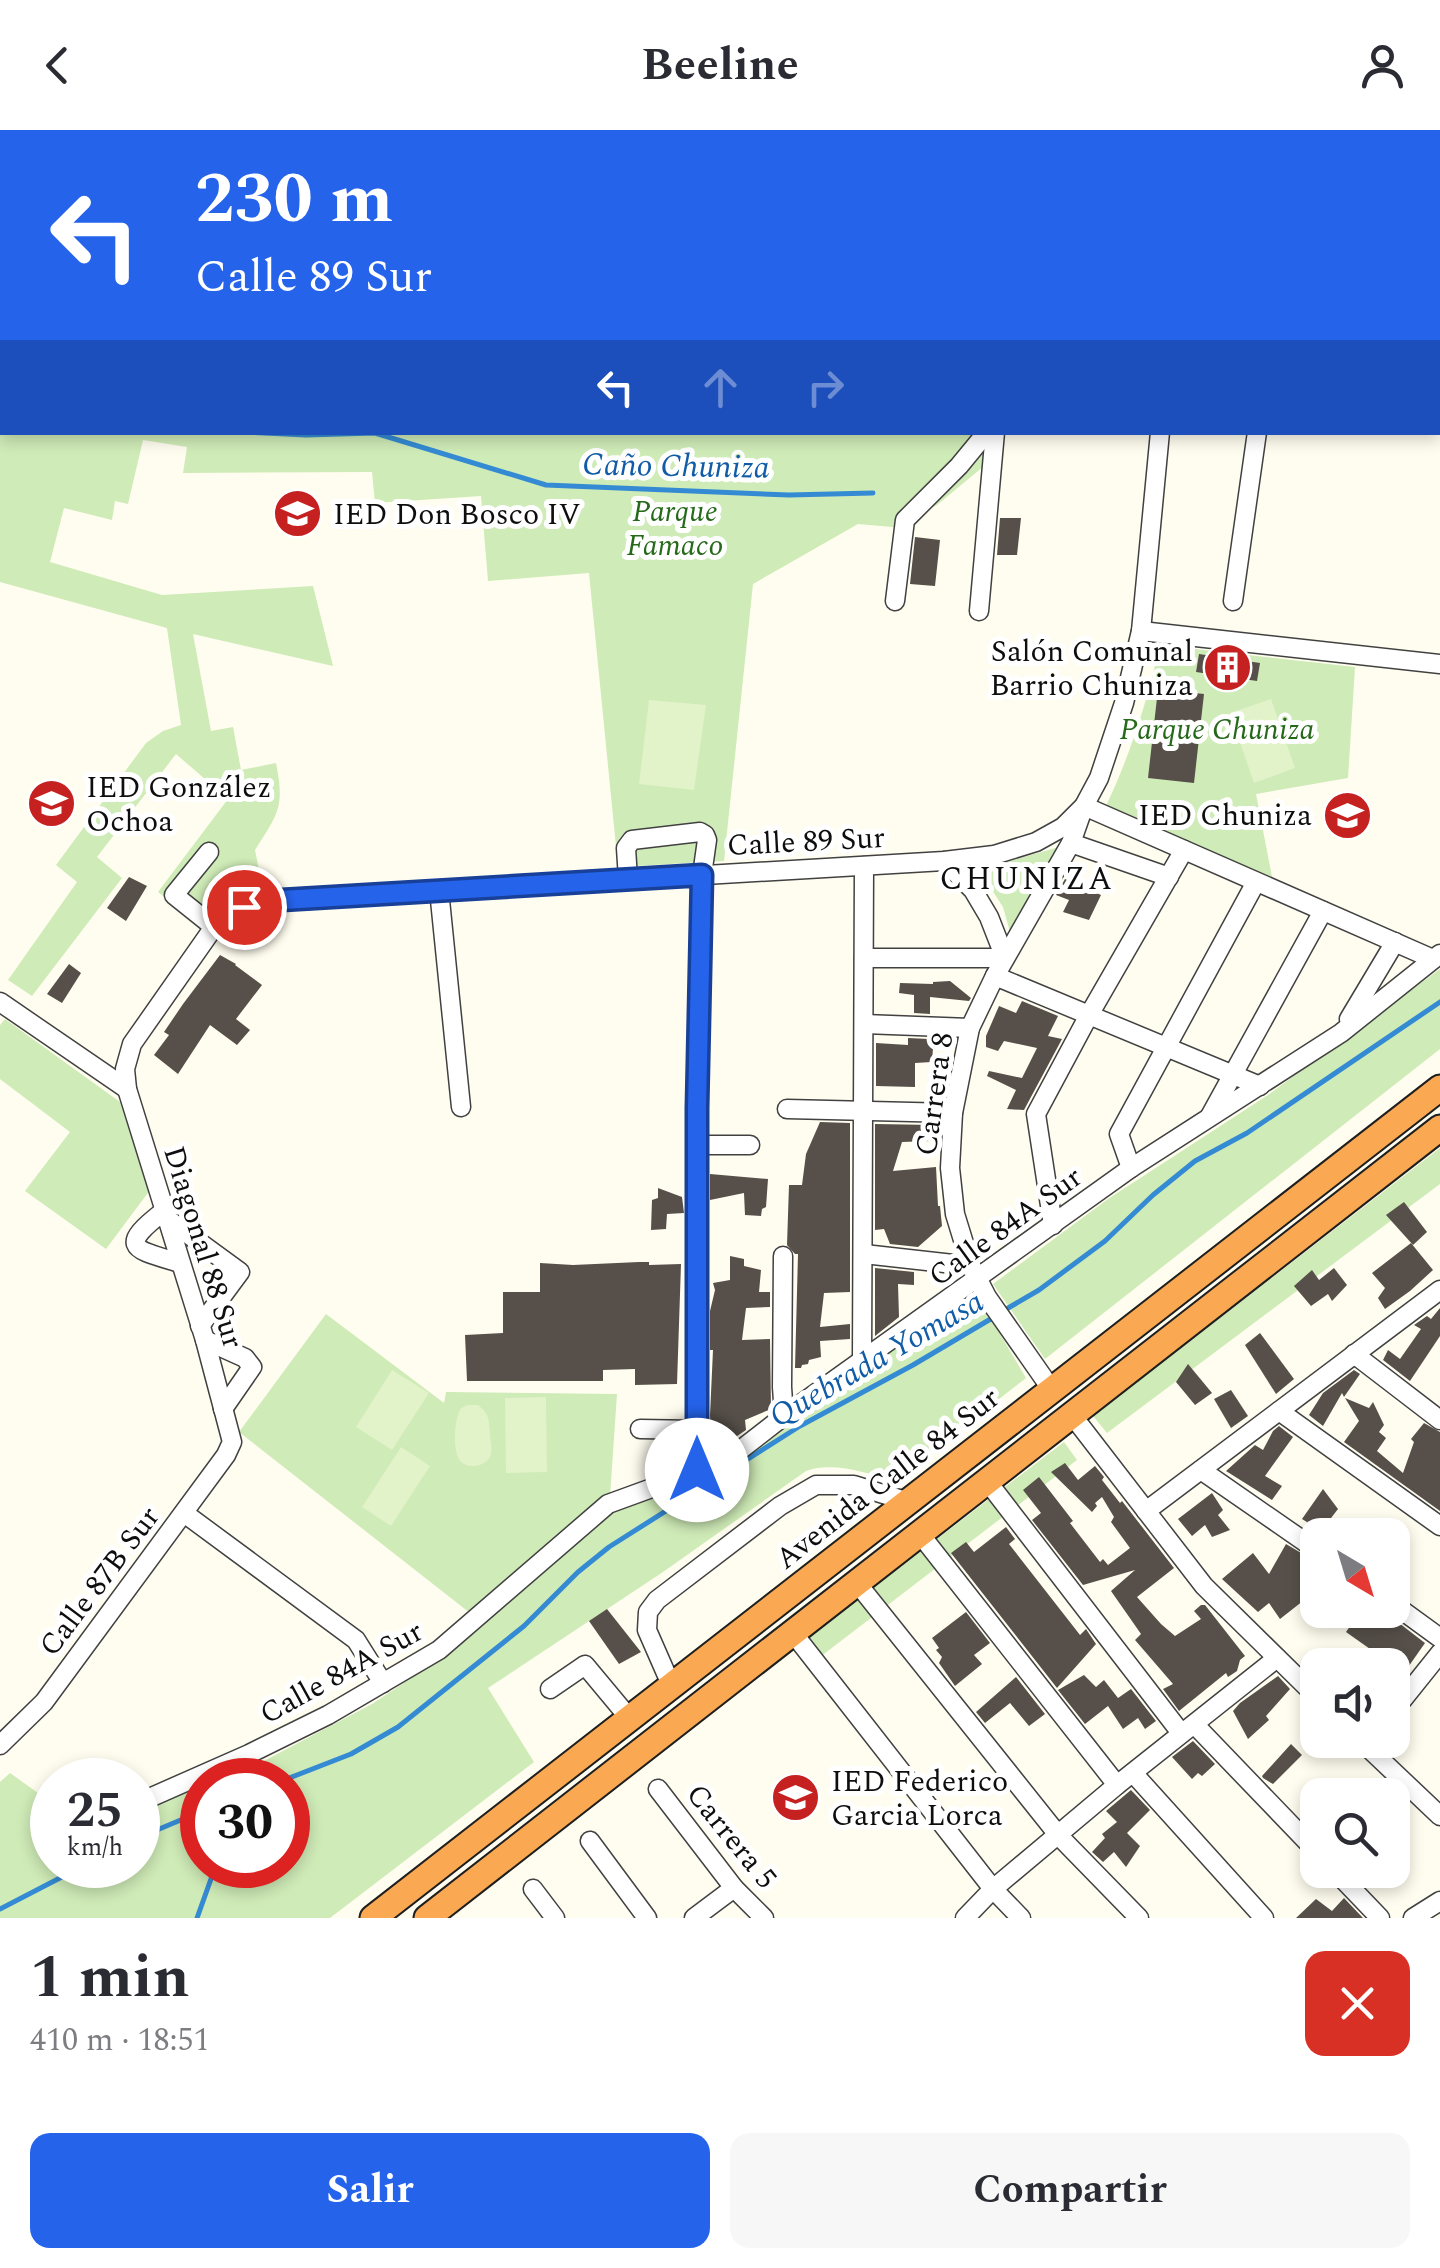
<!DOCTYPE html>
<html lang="es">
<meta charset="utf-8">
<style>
:root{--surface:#fff;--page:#f7f7f7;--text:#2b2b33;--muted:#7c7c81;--accent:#2563eb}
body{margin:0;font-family:Spectral,serif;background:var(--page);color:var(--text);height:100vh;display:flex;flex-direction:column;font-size:38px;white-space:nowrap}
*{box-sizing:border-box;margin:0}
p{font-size:32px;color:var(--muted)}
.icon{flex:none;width:55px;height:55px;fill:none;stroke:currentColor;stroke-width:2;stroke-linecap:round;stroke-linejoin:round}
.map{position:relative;height:1788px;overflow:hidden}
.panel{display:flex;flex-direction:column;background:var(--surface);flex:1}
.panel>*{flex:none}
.banner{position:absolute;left:0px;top:0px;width:1440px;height:305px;box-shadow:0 5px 15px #0003;background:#2563eb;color:#fff;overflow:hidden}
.needle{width:65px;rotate:142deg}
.buttons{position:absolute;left:1300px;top:1388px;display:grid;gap:20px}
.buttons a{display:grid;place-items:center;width:110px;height:110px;border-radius:20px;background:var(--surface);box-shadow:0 5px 15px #0003;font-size:50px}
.speed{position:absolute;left:30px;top:1628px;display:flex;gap:20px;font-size:50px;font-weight:700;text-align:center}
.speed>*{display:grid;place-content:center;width:130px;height:130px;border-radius:50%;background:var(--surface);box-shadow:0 5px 15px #0003;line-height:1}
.speed small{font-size:25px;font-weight:400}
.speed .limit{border:15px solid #d22;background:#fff;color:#111}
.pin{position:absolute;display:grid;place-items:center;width:85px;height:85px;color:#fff;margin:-42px;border:5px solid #fff;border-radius:50%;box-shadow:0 2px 10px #0007}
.me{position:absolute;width:110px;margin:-55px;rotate:0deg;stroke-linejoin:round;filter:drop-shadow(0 0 8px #0008)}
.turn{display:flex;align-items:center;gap:35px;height:210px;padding:0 30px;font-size:45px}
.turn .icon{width:130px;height:130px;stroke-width:2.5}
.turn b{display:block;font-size:70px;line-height:85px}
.lanes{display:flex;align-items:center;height:95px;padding:0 30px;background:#0003;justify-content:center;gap:50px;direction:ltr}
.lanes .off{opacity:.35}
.round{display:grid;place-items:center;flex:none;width:105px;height:105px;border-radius:20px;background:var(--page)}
.overview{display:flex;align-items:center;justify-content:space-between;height:170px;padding:0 30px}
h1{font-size:60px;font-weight:700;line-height:75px}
.button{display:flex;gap:20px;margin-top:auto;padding:20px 30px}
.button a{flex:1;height:115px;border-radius:20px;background:var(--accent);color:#fff;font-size:40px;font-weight:700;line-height:115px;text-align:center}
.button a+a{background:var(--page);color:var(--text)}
header{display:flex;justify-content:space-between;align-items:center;height:130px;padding:0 30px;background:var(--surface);font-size:45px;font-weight:700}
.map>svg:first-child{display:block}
.green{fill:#cfebb7}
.pitch{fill:#e2f2c9}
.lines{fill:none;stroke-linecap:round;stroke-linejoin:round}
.stream{stroke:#358bd3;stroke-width:5}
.building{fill:#57504a}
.minor-casing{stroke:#414141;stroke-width:21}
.highway-casing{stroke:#1f1f1f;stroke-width:29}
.minor{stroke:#fff;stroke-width:18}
.highway{stroke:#faa952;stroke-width:25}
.route-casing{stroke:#184099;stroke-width:25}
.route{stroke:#2563eb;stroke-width:18}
.labels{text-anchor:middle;stroke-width:10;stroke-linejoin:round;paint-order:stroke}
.park-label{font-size:30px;font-style:italic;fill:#27691b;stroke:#fff}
.poi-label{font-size:30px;fill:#0e0e0e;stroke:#fff;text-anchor:start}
.street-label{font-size:30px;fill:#0e0e0e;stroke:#fff}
.water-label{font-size:32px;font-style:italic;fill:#115ca6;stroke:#fff}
.neighbourhood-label{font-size:32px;letter-spacing:2.5px;fill:#0e0e0e;stroke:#fff}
</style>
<header><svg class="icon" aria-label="back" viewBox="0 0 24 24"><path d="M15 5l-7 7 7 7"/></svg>Beeline<svg class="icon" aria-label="person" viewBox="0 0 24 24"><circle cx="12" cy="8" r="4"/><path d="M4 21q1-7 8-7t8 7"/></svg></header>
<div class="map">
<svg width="1440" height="1788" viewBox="0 0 1440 1788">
<rect width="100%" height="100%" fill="#fffdef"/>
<g class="green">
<path d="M 0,0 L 103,0 L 111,2 L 2,2 L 2,302 L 986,302 L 984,336 L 937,375 L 905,390 L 904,398 L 858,394 L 753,454 L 724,731 L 618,737 L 589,443 L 488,451 L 481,366 L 375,373 L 372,342 L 183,343 L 187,317 L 143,310 L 128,374 L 115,371 L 112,390 L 64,378 L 50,432 L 162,465 L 313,456 L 333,536 L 193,504 L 211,601 L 233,597 L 241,640 L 276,633 C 285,677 278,684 255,720 L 262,755 C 233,759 217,771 199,793 L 158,762 L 228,669 L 176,624 L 97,727 L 122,748 L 32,866 L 8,850 L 77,752 L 56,735 L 146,613 L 163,601 L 181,595 L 167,498 L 0,452 Z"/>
<path d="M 1160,515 L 1355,537 L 1348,648 L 1256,664 L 1272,747 L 1105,678 C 1130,626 1147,572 1160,515 Z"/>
<polygon points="1059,717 1010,802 1003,777 979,740"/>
<polygon points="1440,839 1440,919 1045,1229 993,1154 1108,1069 1268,965"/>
<polygon points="5,889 120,972 150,1060 106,1119 25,1061 70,1002 0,949 0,895"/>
<polygon points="1440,1018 1440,1054 1107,1303 1093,1286"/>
<path d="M 975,1162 L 1026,1248 L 895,1350 C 867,1344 834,1331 806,1341 L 663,1442 L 488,1558 L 534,1632 L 330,1788 L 0,1788 L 0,1652 L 10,1643 L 52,1673 L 52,1735 L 138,1735 L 138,1681 L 202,1657 L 202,1735 L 288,1735 L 288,1650 L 223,1650 L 243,1642 L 372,1574 L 440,1529 L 577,1406 L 618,1380 L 770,1306 Z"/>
<polygon points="326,1184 444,1273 446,1262 617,1264 610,1366 534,1425 470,1483 239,1302"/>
<polygon points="1064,1312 1077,1330 820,1527 806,1509"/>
</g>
<g class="pitch">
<polygon points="1271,569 1295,638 1254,653 1230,583"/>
<polygon points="649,570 706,575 694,660 639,654"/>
<polygon points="392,1240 429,1263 392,1320 356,1297"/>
<polygon points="546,1267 547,1342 506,1343 505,1268"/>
<path d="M 478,1275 C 489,1283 489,1290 490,1303 C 490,1310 493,1320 490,1327 C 484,1337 469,1339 461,1332 C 452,1323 454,1288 461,1278 L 468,1275 Z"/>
<polygon points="401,1317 430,1336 391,1396 362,1377"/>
</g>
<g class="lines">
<g class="stream">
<polyline points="246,302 306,305 375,303 546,355 789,365 873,363"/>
<polyline points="1003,1181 1039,1160 1105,1111 1153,1065 1195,1031 1247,1003 1440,872"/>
<polyline points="284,1650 351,1624 398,1597 524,1496 578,1442 609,1417 800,1296 913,1235 994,1187"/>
<polyline points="138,1708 202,1681"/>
<polyline points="0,1779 85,1735"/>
<polyline points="197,1788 216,1735"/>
</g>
</g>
<g class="building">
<polygon points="1000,388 1021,388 1017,425 997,425"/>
<polygon points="915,407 940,410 935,456 910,454"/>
<polygon points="1199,524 1260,533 1257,551 1196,542"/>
<polygon points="1158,559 1204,564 1194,653 1148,648"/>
<polygon points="129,747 147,756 126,791 107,778"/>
<polygon points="1065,749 1101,765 1089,790 1063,782 1069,770 1056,765"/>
<polygon points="220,825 236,834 235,835 262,855 236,889 250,900 237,915 210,895 178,944 154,925 169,905 164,902 183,874"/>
<polygon points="69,834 81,843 62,873 47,864"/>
<polygon points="950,851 971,868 969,871 930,867 930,884 914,883 914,865 899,863 900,853 933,854 933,852"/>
<polygon points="1022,871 1058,886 1048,906 1062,909 1024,980 1007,979 1016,960 987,946 989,941 1022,948 1037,918 1004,911 998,921 986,917 986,906 999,876 1016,883"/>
<polygon points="908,908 950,910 948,919 933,918 932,932 915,933 915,957 876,956 876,913 908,915"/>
<polygon points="820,992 850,993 850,1162 824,1163 820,1197 850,1194 850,1209 820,1211 821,1227 809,1230 808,1234 802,1235 801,1238 795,1238 798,1124 795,1124 787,1115 789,1055 802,1055 806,1024"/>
<polygon points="875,994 934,995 931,1011 902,1012 893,1041 936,1037 938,1076 940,1076 942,1096 918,1117 890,1114 884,1099 875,1100"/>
<polygon points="710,1044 768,1049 766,1077 762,1079 761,1086 745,1085 744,1063 710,1070"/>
<polygon points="658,1058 682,1067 684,1083 667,1084 666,1099 651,1100 652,1070 658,1068"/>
<polygon points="1404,1072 1427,1102 1413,1115 1386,1085"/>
<polygon points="1411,1113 1433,1140 1410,1161 1385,1179 1378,1168 1385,1158 1372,1143"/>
<polygon points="730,1126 744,1129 744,1136 761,1140 759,1162 770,1162 770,1177 746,1178 742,1210 770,1209 771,1279 745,1290 746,1300 712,1323 710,1285 713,1220 710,1220 710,1181 715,1160 713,1153 730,1150"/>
<polygon points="639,1132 649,1132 649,1135 681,1134 677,1254 635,1255 635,1239 603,1240 603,1251 467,1251 465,1205 503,1203 503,1162 540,1162 540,1133 573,1135"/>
<polygon points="875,1138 914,1142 914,1155 898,1154 899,1187 875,1206"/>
<polygon points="1334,1138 1347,1155 1332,1171 1328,1164 1311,1176 1294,1156 1312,1140 1319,1150"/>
<polygon points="1440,1178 1440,1206 1410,1251 1383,1230 1388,1220 1400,1229 1421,1199 1414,1195 1427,1186 1431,1189"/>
<polygon points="1260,1203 1294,1249 1276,1264 1245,1215"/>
<polygon points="1188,1234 1212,1263 1195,1275 1176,1252"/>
<polygon points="1354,1240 1360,1244 1344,1267 1342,1263 1323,1296 1309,1285 1323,1263"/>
<polygon points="1231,1260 1248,1286 1231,1298 1214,1269"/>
<polygon points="1345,1268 1369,1278 1373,1272 1384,1295 1379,1302 1386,1308 1377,1321 1403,1343 1414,1312 1411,1309 1424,1293 1440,1302 1440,1381 1344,1312 1359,1291"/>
<polygon points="1279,1296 1293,1307 1265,1346 1282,1356 1272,1370 1226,1341 1255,1315 1263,1320 1273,1301"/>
<polygon points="1065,1333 1078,1350 1095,1336 1104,1347 1102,1350 1120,1373 1122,1371 1174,1438 1137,1467 1161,1494 1175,1506 1201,1489 1194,1481 1201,1475 1205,1475 1245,1526 1240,1530 1237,1541 1228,1547 1226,1543 1179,1581 1163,1559 1173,1554 1135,1510 1141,1504 1111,1461 1135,1440 1083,1455 1032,1390 1041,1383 1023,1360 1039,1347 1073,1391 1070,1393 1100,1432 1103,1429 1108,1435 1130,1418 1111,1392 1114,1387 1102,1367 1095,1373 1097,1376 1092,1382 1051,1342"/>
<polygon points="1323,1359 1338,1379 1321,1401 1302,1389"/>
<polygon points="1212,1363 1223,1380 1218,1385 1230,1400 1212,1407 1205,1395 1192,1406 1178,1389"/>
<polygon points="1006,1397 1015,1409 1009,1414 1080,1505 1086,1499 1096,1514 1057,1558 951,1423 966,1412 974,1422"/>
<polygon points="1286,1414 1318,1433 1318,1475 1308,1467 1280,1489 1269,1473 1258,1482 1222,1449 1253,1423 1269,1444"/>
<polygon points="607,1479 641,1522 619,1534 589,1491"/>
<polygon points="1361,1480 1382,1480 1425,1513 1404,1543 1346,1502"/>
<polygon points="966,1482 990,1513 974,1525 982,1534 955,1556 939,1533 942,1527 936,1520 939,1518 932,1508"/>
<polygon points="1084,1545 1096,1557 1104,1550 1118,1568 1131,1559 1156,1591 1145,1599 1138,1588 1123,1599 1108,1576 1085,1594 1058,1560"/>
<polygon points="1278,1546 1290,1559 1266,1586 1269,1590 1248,1609 1233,1581 1240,1573"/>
<polygon points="1016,1547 1045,1584 1029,1596 1010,1573 985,1593 976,1582"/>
<polygon points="1193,1611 1215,1634 1202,1646 1198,1643 1192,1649 1172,1627"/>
<polygon points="1291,1614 1302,1625 1273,1654 1263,1648 1262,1646"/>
<polygon points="1131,1660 1150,1680 1127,1703 1140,1716 1126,1737 1114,1722 1103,1732 1092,1722 1105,1708 1102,1704 1117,1692 1106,1681"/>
<polygon points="1344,1768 1363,1788 1296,1788 1316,1769 1332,1781"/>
</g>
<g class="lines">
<defs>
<g id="minor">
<polyline points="173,0 181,2"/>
<polyline points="221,0 226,2"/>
<polyline points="531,0 531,2"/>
<polyline points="772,0 772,2"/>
<polyline points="859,0 859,2"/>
<polyline points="1032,0 1146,2"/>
<polyline points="261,2 263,0"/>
<polyline points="611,2 611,0"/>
<polyline points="689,2 689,0"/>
<polyline points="930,2 930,0"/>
<polyline points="1165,2 1165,0"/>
<polyline points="1438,97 1440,97"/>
<polyline points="1438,288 1440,288"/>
<polyline points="895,471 905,390 959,336 987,302"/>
<polyline points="1233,471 1257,302"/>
<polyline points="979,481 995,302"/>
<polyline points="1141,501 1440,534"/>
<polyline points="1071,713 1169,747"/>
<polyline points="209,722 174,765 214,797"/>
<polyline points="628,749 626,718 632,710 700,702 705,705 707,710 702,745 697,978 697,1340"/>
<polyline points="439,760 461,977"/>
<polyline points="864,828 1005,828 989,787 973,760 944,731"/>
<polyline points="995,846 1260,956"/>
<polyline points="0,872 127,959"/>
<polyline points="1349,889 1395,812"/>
<polyline points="864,894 970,898"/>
<polyline points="787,979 953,983"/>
<polyline points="1210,986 1323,781"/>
<polyline points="697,1015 750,1015"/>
<polyline points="1131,1038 1119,1004 1256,752"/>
<path d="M 164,1081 C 116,1118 134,1119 180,1133"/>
<polyline points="166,1088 240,1142 200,1196"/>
<polyline points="1053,1095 1036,984 1089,885 1184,720"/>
<polyline points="864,1124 971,1136"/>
<polyline points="783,1126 782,1257 784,1286"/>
<polyline points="205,1210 245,1228 252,1237 223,1279"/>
<polyline points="1354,1224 1440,1290"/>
<polyline points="862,1232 864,736"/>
<polyline points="1052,1260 987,1167 971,1136 955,1084 950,1038 953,983 970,898 995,846 1071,713 1084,676 1433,829"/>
<polyline points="1279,1281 1440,1396"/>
<polyline points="1072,1285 1204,1456 1318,1568"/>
<polyline points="640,1299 697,1300"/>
<polyline points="1201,1340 1318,1421"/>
<polyline points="987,1351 1181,1603"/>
<polyline points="1146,1381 1440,1160"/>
<polyline points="184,1383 356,1510 383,1553"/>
<polyline points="920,1404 1117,1655"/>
<polyline points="857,1453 1059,1706 1139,1788"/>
<polyline points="1392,1473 1440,1508"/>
<polyline points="793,1503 993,1759 1021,1788"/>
<polyline points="672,1557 647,1500 648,1482 657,1470 780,1376 816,1355 854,1355 909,1372"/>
<polyline points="550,1559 585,1535 630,1589"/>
<polyline points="1392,1583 1440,1523"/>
<polyline points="1195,1595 1318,1723"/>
<polyline points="1360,1610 1440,1686"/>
<path d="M 0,1615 L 44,1572 L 226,1325 L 232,1312 L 205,1210 L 127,959 L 125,939 L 132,914 L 214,797 C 230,784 245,777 265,771 L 944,731 L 994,725 L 1036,712 L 1063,697 L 1084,676 L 1099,648 L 1124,573 L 1141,501 L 1160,302"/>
<polyline points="1133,1643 1264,1788"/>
<polyline points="658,1659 734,1758 764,1788"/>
<polyline points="138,1673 249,1624 328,1585 439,1520 608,1374 726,1331 784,1286 1131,1038 1341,903 1440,824"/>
<polyline points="590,1711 647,1788"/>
<polyline points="1334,1740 1380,1788"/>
<polyline points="533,1759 555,1788"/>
<polyline points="694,1788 734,1758"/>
<polyline points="965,1788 993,1759 1117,1655 1277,1528"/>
<polyline points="1413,1788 1440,1771"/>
</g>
<g id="highway">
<polyline points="373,1788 1440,958"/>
<polyline points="427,1788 1440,998"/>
</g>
</defs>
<use href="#minor" class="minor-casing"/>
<use href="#highway" class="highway-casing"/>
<use href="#minor" class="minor"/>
<use href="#highway" class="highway"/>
</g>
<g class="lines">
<defs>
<polyline id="route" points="244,777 265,771 702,745 697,978 697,1340"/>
</defs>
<use href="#route" class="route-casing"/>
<use href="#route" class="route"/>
</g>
<defs>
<symbol id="school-disc" viewBox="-11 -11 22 22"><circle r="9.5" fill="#c52120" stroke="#fff"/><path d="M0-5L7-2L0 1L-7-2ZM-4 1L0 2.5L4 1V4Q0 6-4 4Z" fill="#fff"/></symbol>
<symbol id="building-disc" viewBox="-11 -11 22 22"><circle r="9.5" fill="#c52120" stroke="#fff"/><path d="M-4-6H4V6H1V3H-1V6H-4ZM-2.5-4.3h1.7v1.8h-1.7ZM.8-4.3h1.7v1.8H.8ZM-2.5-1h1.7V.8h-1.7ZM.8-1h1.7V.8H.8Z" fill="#fff"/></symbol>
</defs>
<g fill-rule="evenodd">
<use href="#school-disc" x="270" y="356" width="55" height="55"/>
<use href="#building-disc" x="1200" y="510" width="55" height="55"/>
<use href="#school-disc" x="24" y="646" width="55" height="55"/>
<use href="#school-disc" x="1320" y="658" width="55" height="55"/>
<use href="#school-disc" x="768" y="1640" width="55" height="55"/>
</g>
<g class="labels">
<g class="park-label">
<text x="675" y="391">Parque<tspan x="675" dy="34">Famaco</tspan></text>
<text x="1217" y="609">Parque Chuniza</text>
</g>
<g class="poi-label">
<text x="333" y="394">IED Don Bosco IV</text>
<text x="1193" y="531" text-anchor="end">Salón Comunal<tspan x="1193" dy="34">Barrio Chuniza</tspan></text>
<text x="86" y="667">IED González<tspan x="86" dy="34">Ochoa</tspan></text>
<text x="1312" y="695" text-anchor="end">IED Chuniza</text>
<text x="831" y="1661">IED Federico<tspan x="831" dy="34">Garcia Lorca</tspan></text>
</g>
<g class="street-label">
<text transform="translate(806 711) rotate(-3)" y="10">Calle 89 Sur</text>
<text transform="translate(934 964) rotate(-82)" y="10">Carrera 8</text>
<text transform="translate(1005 1096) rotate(-36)" y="10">Calle 84A Sur</text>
<text transform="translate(204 1117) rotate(73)" y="10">Diagonal 88 Sur</text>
<text transform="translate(887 1348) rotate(-38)" y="10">Avenida Calle 84 Sur</text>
<text transform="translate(99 1451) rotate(-53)" y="10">Calle 87B Sur</text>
<text transform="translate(341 1542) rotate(-29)" y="10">Calle 84A Sur</text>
<text transform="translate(732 1706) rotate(51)" y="10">Carrera 5</text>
</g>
<g class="water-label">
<text transform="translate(676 335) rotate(1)" y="11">Caño Chuniza</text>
<text transform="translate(876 1228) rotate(-30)" y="11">Quebrada Yomasa</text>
</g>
<g class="neighbourhood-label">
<text x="1027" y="759">CHUNIZA</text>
</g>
</g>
</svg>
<div class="buttons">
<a><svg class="needle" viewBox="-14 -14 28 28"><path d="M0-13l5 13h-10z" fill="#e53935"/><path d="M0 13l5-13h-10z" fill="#7c7c81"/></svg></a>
<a><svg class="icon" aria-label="sound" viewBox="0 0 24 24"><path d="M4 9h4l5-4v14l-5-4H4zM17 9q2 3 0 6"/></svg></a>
<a><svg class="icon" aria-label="search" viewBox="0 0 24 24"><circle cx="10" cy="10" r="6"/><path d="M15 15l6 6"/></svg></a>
</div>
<div class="speed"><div>25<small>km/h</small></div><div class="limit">30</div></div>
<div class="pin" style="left:244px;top:777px;background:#d93025"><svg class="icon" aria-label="arrive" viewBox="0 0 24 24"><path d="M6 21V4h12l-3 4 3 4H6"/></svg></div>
<svg class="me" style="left:697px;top:1340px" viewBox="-20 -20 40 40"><circle r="19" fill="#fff"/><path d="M0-13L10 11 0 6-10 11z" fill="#2563eb"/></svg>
<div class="banner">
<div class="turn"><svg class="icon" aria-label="left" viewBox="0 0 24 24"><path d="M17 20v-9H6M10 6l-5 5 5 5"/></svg><div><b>230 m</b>Calle 89 Sur</div></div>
<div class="lanes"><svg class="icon" aria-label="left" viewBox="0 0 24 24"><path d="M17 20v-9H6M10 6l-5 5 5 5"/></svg><svg class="icon off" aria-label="ahead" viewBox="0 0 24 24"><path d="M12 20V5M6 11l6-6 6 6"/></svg><svg class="icon off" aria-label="right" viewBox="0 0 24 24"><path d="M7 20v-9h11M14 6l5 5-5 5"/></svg></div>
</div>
</div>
<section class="panel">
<div class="overview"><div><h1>1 min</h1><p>410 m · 18:51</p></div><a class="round" style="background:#d93025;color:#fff"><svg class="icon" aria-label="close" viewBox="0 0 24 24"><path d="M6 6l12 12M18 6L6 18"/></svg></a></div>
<div class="button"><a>Salir</a><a>Compartir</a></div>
</section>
